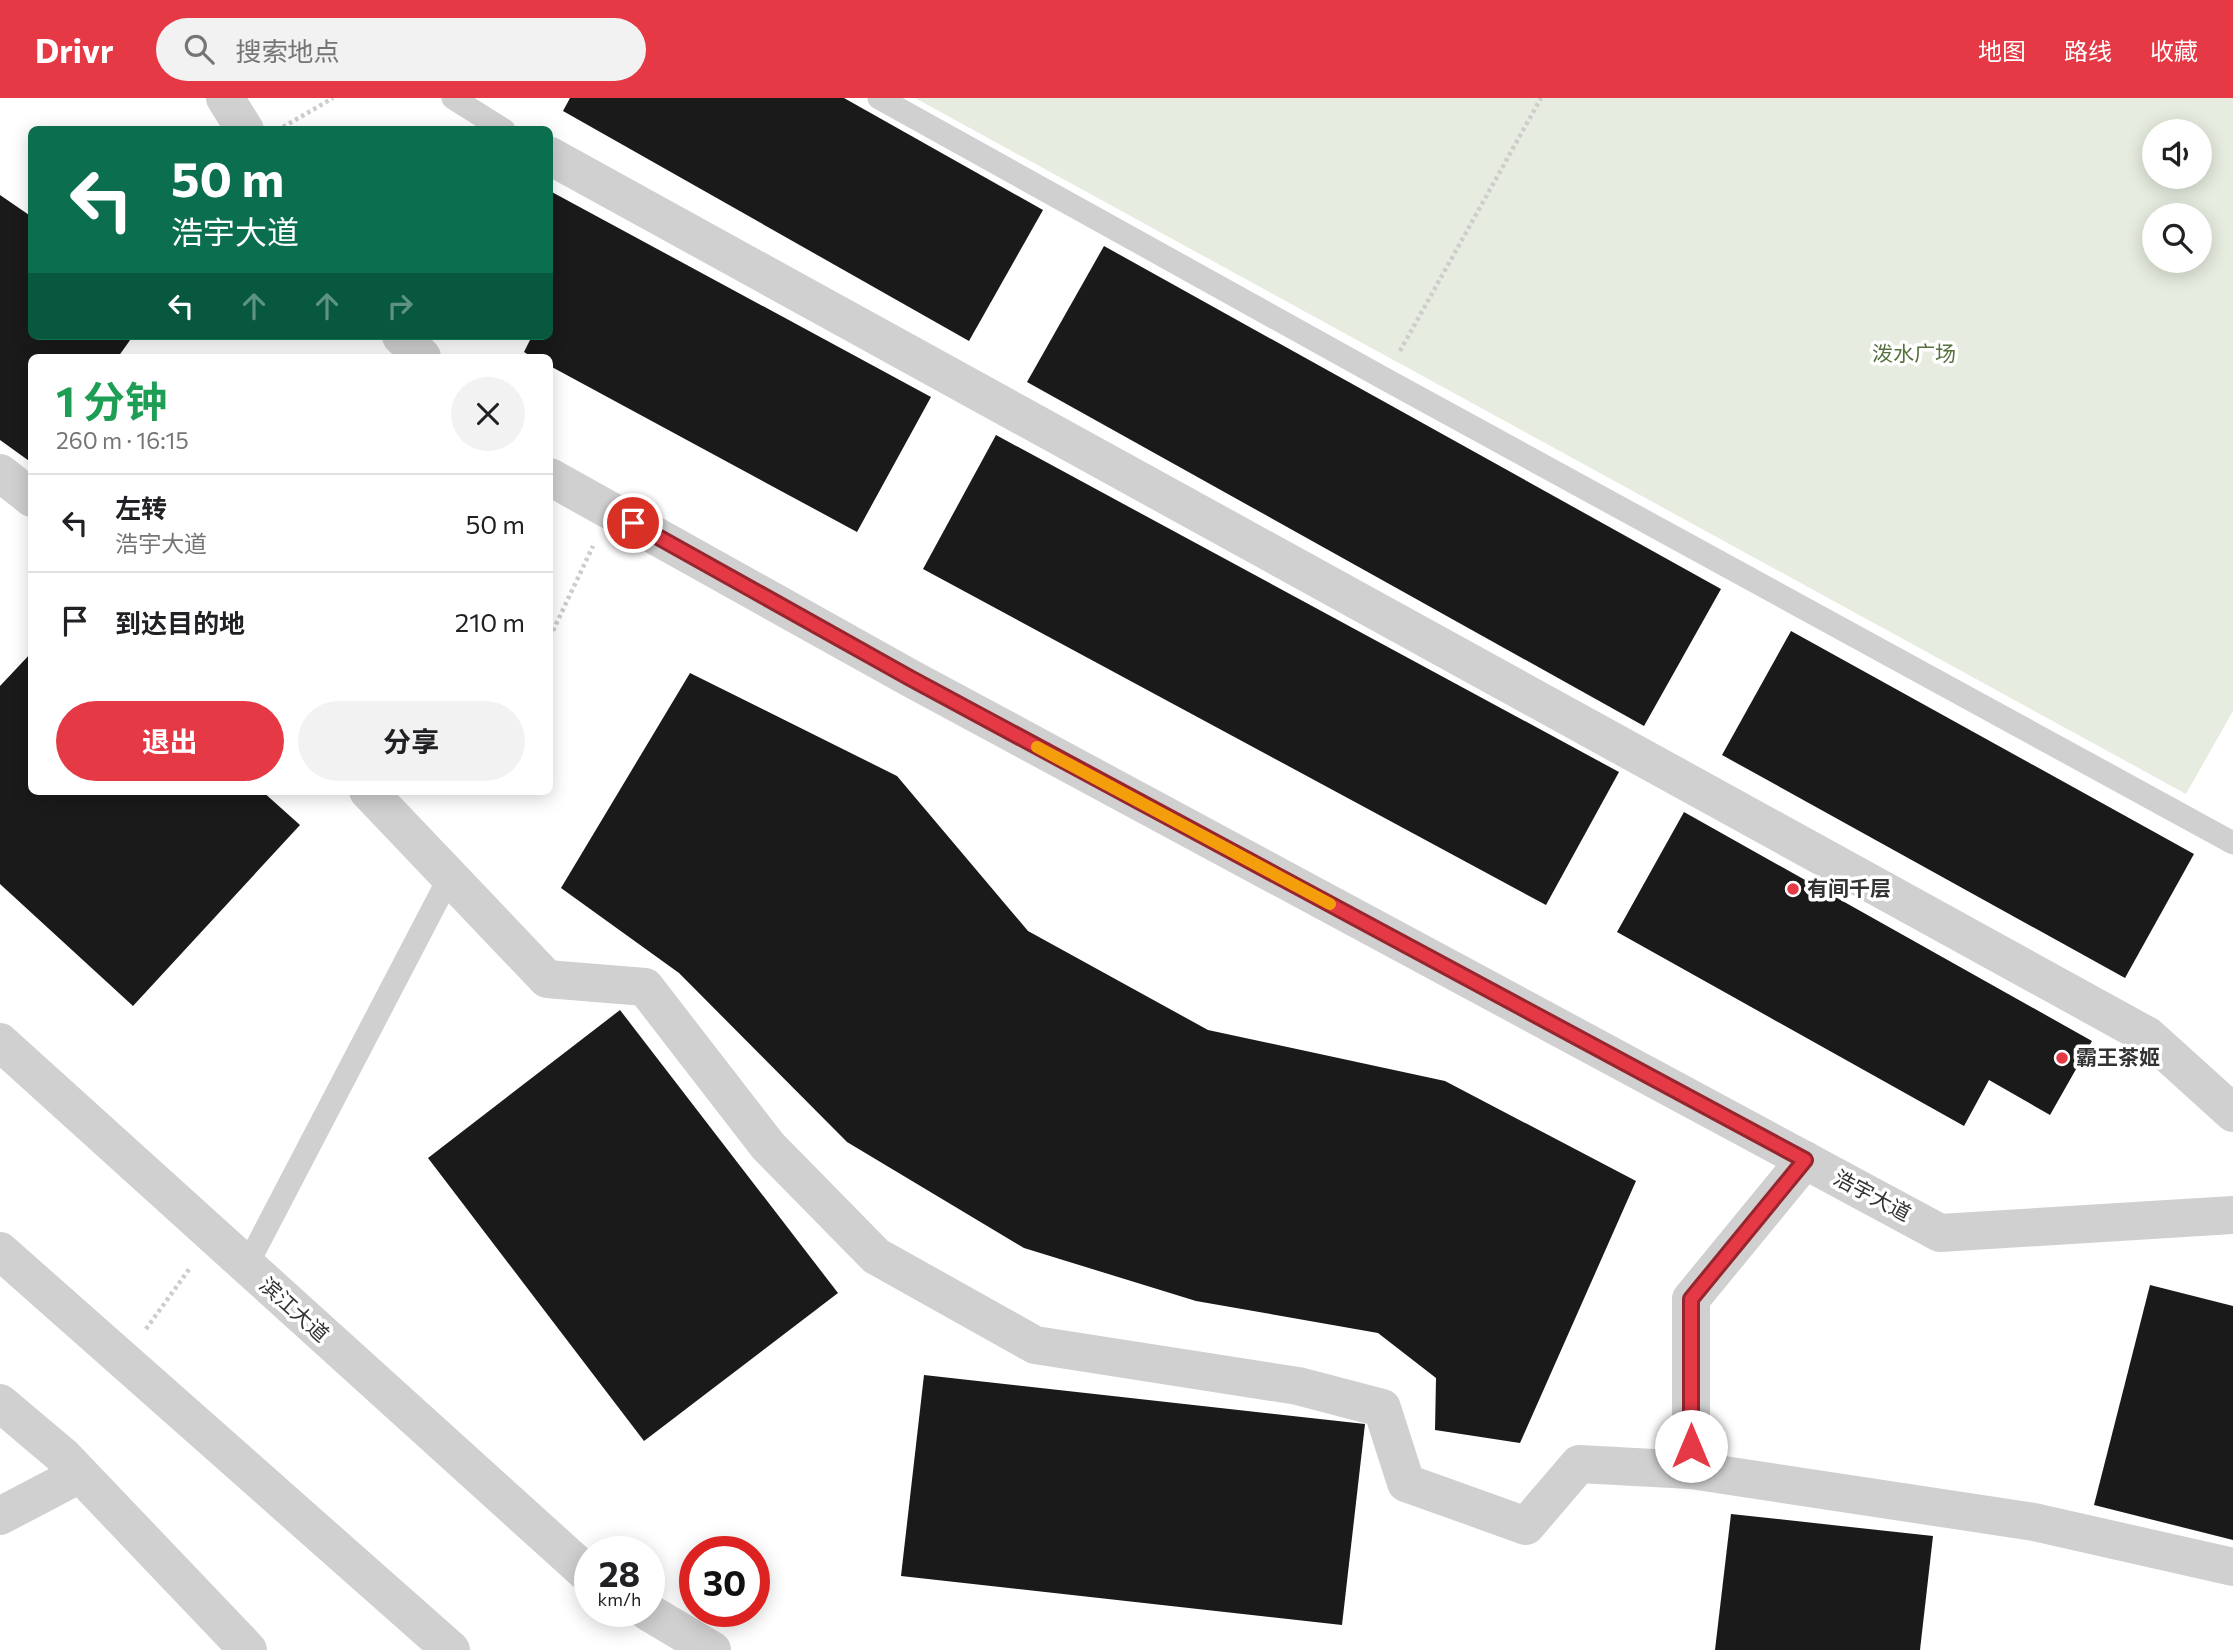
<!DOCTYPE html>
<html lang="zh">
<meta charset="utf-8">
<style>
:root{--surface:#fff;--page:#f2f2f2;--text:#202124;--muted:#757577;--line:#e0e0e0;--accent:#e63946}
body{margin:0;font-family:Commissioner,"Noto Sans SC",sans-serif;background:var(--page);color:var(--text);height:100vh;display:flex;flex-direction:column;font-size:26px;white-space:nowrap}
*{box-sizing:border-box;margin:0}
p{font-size:23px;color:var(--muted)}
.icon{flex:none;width:38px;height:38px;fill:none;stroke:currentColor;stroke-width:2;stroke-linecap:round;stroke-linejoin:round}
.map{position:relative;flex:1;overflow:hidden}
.side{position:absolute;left:28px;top:256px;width:525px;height:441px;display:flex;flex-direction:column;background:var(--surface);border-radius:10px;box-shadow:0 4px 18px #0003}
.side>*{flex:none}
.guide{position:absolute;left:28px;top:28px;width:525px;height:214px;border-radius:10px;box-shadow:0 4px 18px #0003;background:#0b6e4f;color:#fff;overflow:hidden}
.buttons{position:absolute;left:2142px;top:21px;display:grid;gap:14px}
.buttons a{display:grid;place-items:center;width:70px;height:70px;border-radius:50%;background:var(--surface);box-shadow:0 4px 18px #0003;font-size:35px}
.speed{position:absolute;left:574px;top:1438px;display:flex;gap:14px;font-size:35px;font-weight:700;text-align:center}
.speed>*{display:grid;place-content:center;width:91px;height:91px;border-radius:50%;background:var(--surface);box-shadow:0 4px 18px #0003;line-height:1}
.speed small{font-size:18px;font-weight:400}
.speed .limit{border:10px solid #d22;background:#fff;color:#111}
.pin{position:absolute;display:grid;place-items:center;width:60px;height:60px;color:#fff;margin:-30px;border:4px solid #fff;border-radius:50%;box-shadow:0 2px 7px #0007}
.me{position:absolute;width:77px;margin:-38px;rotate:0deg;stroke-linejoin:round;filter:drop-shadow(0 0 5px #0008)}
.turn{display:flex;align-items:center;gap:24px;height:147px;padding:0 28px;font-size:32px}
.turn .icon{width:91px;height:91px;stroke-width:2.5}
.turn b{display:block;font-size:49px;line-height:60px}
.lanes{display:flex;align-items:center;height:66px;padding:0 28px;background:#0003;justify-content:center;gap:35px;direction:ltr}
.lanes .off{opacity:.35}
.round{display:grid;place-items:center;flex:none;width:74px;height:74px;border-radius:37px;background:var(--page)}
.overview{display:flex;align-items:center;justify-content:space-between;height:119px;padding:0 28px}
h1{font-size:42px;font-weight:700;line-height:52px;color:#1e9e55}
.button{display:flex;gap:14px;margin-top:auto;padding:14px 28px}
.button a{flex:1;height:80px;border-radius:42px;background:var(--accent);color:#fff;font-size:28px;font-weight:700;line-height:80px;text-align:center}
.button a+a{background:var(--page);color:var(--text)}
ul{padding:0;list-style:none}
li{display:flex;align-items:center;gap:21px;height:98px;padding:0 28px;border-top:2px solid var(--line)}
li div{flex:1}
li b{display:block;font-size:26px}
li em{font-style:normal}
header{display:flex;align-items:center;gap:42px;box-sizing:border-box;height:98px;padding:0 35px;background:var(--accent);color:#fff}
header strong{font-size:33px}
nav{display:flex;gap:38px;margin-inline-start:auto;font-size:24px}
.search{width:490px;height:63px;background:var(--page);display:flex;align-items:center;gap:18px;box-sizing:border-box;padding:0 24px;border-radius:38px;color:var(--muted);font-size:26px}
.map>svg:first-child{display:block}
.green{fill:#e6ecdf;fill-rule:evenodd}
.building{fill:#1a1a1a}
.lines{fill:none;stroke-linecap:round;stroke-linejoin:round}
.path{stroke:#cdcdcd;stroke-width:4.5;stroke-dasharray:3.5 3.5;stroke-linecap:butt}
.lane{stroke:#d0d0d0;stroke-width:23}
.street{stroke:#d0d0d0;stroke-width:38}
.route-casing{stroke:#96252e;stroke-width:18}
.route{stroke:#e63946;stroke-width:12}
.slow{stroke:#f59e0b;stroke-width:12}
.poi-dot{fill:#e63946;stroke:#fff;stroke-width:2.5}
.labels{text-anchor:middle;stroke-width:7;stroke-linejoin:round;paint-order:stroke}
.park-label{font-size:21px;fill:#56703f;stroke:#fff}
.poi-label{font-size:21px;font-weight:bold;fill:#333;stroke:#fff;text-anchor:start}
.street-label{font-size:21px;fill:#333;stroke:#fff}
</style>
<header>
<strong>Drivr</strong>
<div class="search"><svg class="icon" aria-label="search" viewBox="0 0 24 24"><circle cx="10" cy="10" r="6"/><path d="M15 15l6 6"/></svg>搜索地点</div>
<nav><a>地图</a><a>路线</a><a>收藏</a></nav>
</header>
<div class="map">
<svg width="2233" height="1552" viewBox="0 0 2233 1552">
<rect width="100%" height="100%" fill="#fff"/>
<path class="green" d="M 915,0 L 2233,0 L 2233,613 L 2186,696 ZM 2154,33 L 2200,33 L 2200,79 L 2154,79 ZM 2154,117 L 2200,117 L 2200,163 L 2154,163 Z"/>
<g class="building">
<polygon points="570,0 844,0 1043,112 969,243 563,13"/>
<polygon points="550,93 931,299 857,434 550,268 550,259 532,259 524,254 532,238 550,238"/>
<polygon points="0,97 32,119 32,238 133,238 118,259 32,259 32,365 0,342"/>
<polygon points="1104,148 1721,491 1644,628 1027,284"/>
<polygon points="996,337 1619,674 1546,807 923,471"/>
<polygon points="1791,533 2194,756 2125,880 1722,657"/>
<polygon points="32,554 32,693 262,693 300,727 133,908 0,786 0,588"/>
<polygon points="690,575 897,678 1028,833 1208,932 1445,983 1636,1083 1520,1345 1435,1332 1436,1280 1378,1235 1196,1203 1024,1150 847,1044 679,875 561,790"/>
<polygon points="1684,714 2092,943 2050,1017 1989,982 1964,1028 1617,834"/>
<polygon points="620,912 838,1195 644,1343 428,1060"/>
<polygon points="2150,1187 2233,1208 2233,1442 2094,1407"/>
<polygon points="924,1277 1365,1326 1342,1527 901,1478"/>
<polygon points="1731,1416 1933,1438 1920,1552 1715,1552"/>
</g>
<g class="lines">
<g class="path">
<polyline points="283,29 333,0"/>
<polyline points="1400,253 1541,0"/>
<polyline points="550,539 593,448"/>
<polyline points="146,1231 190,1170"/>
</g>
<g class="lane">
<polyline points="453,0 504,32"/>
<polyline points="879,0 1385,281 2233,745"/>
<polyline points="246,1169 450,778"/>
</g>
<g class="street">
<polyline points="225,0 245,32"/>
<polyline points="550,58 2148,938 2233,1015"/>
<polyline points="401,238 422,259"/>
<polyline points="0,375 32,400"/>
<polyline points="550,379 910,580 1940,1135 2233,1117"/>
<polyline points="368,693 547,881 645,889 768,1048 876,1158 1035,1247 1298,1288 1382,1310 1406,1385 1526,1428 1579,1366 1691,1372 2034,1424 2233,1469"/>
<polyline points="0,944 590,1478"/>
<polyline points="0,1153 451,1552"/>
<polyline points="0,1305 64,1359 248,1552"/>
<polyline points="1691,1372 1691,1201 1805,1062"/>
<polyline points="0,1418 80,1376"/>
<polyline points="648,1514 712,1552"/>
</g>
</g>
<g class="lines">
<defs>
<polyline id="route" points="633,425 910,580 1805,1062 1691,1201 1691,1348"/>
</defs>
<use href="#route" class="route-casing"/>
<use href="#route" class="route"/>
<polyline class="slow" points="1037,649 1330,806"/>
</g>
<g class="poi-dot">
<circle cx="1793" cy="791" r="7"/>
<circle cx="2062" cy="960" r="7"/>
</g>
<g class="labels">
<g class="park-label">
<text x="1914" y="263">泼水广场</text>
</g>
<g class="poi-label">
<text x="1807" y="798">有间千层</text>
<text x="2076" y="967">霸王茶姬</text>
</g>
<g class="street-label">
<text transform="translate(1872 1098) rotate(28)" y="7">浩宇大道</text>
<text transform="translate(294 1212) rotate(42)" y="7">滨江大道</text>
</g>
</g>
</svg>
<div class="buttons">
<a><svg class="icon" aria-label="sound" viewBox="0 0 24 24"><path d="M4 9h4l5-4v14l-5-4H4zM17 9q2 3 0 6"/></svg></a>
<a><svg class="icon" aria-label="search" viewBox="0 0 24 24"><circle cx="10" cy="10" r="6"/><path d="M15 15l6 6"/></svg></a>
</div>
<div class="speed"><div>28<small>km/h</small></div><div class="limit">30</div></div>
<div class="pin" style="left:633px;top:425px;background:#d93025"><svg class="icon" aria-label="arrive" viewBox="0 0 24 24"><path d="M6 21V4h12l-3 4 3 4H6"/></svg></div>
<svg class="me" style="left:1691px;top:1348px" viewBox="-20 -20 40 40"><circle r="19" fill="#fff"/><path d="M0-13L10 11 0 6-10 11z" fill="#e63946"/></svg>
<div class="guide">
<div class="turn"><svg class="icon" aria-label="left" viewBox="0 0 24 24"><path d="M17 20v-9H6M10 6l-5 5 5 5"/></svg><div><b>50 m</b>浩宇大道</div></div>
<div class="lanes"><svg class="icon" aria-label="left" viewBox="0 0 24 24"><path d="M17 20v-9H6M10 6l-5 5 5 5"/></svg><svg class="icon off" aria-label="ahead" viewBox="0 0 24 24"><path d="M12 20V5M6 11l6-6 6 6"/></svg><svg class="icon off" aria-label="ahead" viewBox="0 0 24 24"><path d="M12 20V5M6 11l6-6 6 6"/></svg><svg class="icon off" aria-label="right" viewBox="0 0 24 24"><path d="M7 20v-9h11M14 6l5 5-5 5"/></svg></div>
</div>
<section class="side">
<div class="overview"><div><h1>1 分钟</h1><p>260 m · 16:15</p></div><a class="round"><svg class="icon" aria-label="close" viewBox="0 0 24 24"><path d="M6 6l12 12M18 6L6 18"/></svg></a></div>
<ul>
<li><svg class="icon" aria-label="left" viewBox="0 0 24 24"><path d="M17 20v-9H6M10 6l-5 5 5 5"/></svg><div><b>左转</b><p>浩宇大道</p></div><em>50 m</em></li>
<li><svg class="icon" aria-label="arrive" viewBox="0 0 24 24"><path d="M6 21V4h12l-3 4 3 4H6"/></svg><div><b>到达目的地</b></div><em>210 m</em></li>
</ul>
<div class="button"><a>退出</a><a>分享</a></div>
</section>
</div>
